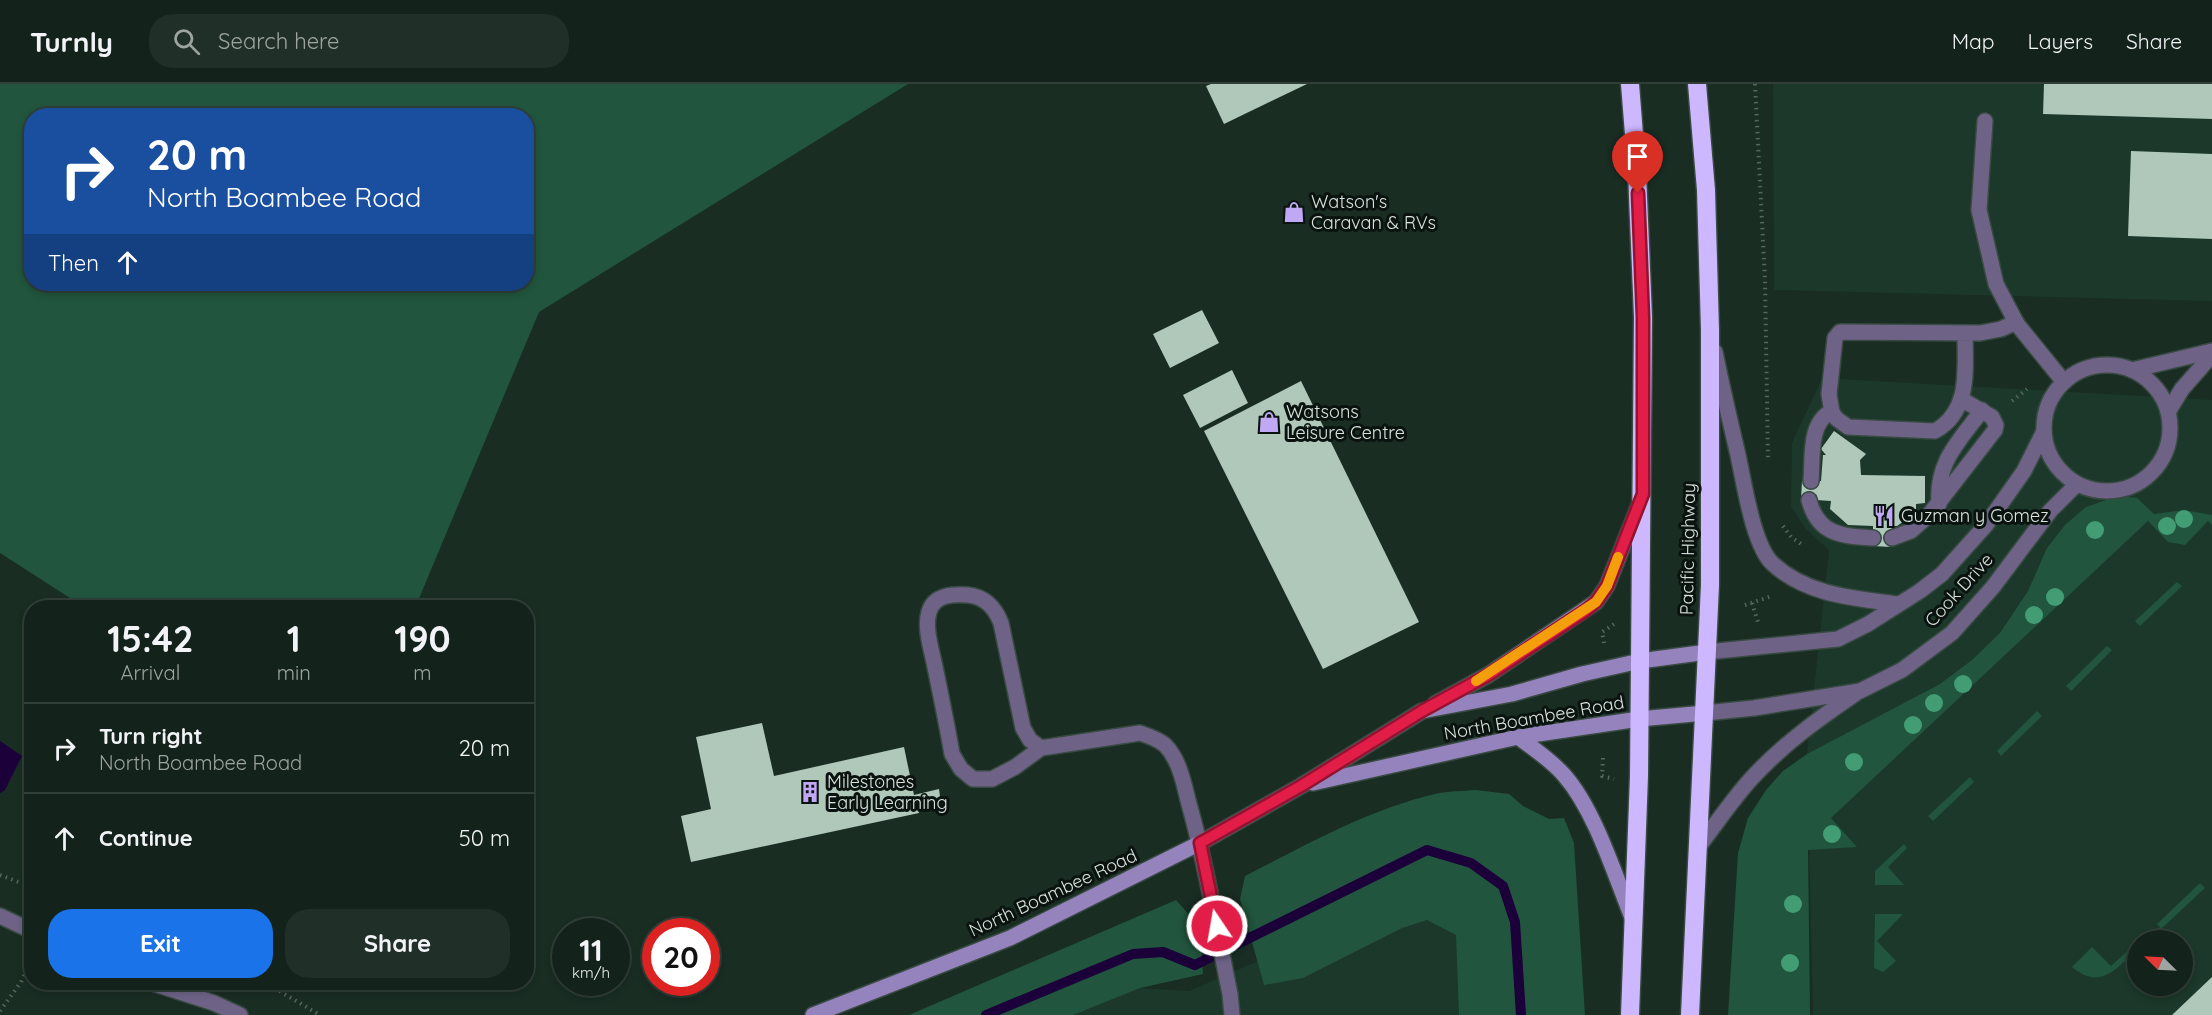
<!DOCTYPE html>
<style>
:root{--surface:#13221a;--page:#202f27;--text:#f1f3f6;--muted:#9da4a2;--line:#323f39;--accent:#1a73e8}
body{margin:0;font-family:Quicksand,sans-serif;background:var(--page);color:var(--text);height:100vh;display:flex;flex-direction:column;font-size:22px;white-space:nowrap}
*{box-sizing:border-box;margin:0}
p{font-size:20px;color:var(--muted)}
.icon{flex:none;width:33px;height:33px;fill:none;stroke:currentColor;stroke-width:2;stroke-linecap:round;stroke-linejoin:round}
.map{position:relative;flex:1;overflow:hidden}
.drawer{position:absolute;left:24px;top:516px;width:510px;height:390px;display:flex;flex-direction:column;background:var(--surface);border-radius:24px;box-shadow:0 3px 9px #0003,0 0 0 2px var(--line)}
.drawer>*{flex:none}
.hud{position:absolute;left:24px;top:24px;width:510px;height:183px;border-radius:24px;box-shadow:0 3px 9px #0003,0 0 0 2px var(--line);background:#1a4fa0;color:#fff;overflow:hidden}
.needle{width:39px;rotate:294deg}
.buttons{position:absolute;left:2127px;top:846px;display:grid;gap:12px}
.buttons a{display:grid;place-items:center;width:66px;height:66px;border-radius:50%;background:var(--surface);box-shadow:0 3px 9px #0003,0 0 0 2px var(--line);font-size:30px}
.speed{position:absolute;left:552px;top:834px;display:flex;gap:12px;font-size:30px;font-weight:700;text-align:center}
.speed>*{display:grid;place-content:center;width:78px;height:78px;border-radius:50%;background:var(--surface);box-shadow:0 3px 9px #0003,0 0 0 2px var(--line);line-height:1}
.speed small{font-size:15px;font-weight:400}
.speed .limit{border:9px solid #d22;background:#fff;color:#111}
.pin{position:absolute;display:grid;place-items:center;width:51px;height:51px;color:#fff;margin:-62px -26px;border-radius:50% 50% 50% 0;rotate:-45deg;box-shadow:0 0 6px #0007}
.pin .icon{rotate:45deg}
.me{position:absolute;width:66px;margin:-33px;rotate:348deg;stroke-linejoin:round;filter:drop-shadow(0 0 4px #0008)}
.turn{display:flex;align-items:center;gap:21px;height:126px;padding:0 24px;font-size:27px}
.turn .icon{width:78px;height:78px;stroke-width:2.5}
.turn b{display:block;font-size:42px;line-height:51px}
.then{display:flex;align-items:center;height:57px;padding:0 24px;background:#0003;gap:12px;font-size:22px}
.eta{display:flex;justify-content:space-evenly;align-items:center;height:102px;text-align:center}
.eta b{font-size:36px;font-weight:700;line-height:42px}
.primary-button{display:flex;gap:12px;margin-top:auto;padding:12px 24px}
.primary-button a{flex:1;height:69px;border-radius:24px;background:var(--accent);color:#fff;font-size:24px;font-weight:700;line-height:69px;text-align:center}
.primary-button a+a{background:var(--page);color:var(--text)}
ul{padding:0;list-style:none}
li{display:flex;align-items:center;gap:18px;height:90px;padding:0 24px;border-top:2px solid var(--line)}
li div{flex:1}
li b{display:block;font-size:22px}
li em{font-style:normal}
header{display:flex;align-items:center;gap:36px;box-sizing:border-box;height:84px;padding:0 30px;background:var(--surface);border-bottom:2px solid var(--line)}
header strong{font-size:28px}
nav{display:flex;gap:33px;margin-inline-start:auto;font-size:21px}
.search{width:420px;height:54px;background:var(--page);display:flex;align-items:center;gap:15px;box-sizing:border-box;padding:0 21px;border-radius:24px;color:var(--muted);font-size:22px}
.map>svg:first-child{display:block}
.built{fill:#1b382a;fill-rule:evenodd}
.green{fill:#21553d;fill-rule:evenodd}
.water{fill:#1b003a}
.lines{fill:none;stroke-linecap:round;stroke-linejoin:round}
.stream{stroke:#1b003a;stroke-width:10}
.building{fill:#afc8ba}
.lane-casing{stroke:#384a41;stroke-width:18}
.street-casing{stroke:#384a41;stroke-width:18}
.secondary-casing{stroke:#384a41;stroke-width:18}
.highway-casing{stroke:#384a41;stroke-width:21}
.path{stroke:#56675e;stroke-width:4;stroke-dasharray:1.5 4.5;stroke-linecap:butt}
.lane{stroke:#6e6387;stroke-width:15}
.street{stroke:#6e6387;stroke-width:15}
.secondary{stroke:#9583bd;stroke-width:15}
.highway{stroke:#cdb7ff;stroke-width:18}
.tree{fill:#429d74}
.route-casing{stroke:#92132f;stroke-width:15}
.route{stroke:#e11d48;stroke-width:10}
.slow{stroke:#f59e0b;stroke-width:10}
.labels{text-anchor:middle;stroke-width:6;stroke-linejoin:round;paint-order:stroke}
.poi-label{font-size:18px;fill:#d8e4dd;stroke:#0a130f;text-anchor:start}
.street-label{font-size:18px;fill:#d8e4dd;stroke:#0a130f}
</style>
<header>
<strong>Turnly</strong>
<div class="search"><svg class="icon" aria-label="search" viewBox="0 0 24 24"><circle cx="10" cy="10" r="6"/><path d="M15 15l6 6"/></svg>Search here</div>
<nav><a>Map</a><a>Layers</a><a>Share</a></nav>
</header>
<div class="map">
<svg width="2212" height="931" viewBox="0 0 2212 931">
<rect width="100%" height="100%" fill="#192d23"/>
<g class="built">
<polygon points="1773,0 2212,0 2212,217 1774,206"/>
<path d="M 1822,294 L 2212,316 L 2212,931 L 1813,931 L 1807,670 L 1829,466 L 1806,445 L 1791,423 L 1792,359 ZM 2138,856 L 2182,856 L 2182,902 L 2138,902 Z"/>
<polygon points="1464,810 1483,931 1054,931 1140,904 1189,907 1286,865"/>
</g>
<g class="green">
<path d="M 0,0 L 908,0 L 539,228 L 415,524 L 84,523 L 0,469 ZM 32,32 L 526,32 L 526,200 L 32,200 Z"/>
<polygon points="2118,412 2137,414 2154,430 2184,426 2212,431 2212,441 2208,437 2185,461 2168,458 2148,437 1831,734 1857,763 1808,766 1810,931 1728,931 1738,769 1748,734 1766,706 1783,687 1807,670 1940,600 1972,576 2000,549 2028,507 2047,464 2065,441 2086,423"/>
<polygon points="2177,498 2182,502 2140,542 2135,537"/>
<polygon points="2107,562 2112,566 2071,607 2066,602"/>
<polygon points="2037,627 2042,632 2001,672 1997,667"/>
<polygon points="1970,693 1974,698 1933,737 1928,732"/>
<path d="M 1476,706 L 1509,710 L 1523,722 L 1549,735 L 1564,734 L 1574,759 L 1585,931 L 1459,931 L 1456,851 L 1427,836 L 1402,844 L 1303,894 L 1264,901 L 1240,815 L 1245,792 C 1306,761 1367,726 1435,710 C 1448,707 1463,707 1476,706 Z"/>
<polygon points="1904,760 1907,764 1888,783 1904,801 1875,801 1875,787"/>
<polygon points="2200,799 2205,804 2161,845 2157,840"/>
<polygon points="1176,816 1200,843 1203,890 1140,904 1073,931 909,931"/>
<polygon points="1875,830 1903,830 1877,857 1896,877 1883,888 1874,884"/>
<path d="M 2092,863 L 2111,882 L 2132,863 L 2135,867 C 2116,886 2099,906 2072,883 Z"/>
</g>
<polygon class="water" points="0,657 22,672 5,706 0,709"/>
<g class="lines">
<polyline class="stream" points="986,931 1133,870 1163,868 1195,881 1427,766 1471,779 1503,802 1515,838 1521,931"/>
</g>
<g class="building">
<polygon points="1211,0 1307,0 1224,40 1206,2"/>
<polygon points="2044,0 2212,0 2212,35 2043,30"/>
<polygon points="2131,67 2212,70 2212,155 2128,152"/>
<polygon points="1202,226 1219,259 1170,284 1153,250"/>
<polygon points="1232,286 1248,319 1200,344 1183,311"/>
<polygon points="1301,297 1419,538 1323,585 1204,347"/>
<polygon points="1834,347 1866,370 1860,376 1861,391 1925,392 1925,419 1916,420 1916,429 1897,442 1892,442 1891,463 1873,462 1873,442 1848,441 1830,425 1831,417 1801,415 1802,397 1821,397 1823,371 1826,371 1821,365"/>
<polygon points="762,639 774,692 904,663 914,711 939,705 941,720 918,725 919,729 691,778 681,732 711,725 696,653"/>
<polygon points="2212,893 2212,931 2172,931"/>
</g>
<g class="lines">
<defs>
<g id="lane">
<polyline points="1985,37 1979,126 1996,200 2017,240 2064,298"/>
<path d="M 1965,249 C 1965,285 1971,327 1935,347 L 1848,343 L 1837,335 L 1832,329 L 1829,310 L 1835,254 L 1840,248 L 1980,249 L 2001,245 L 2016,238"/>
<path d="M 1811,397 C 1813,374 1808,339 1832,327"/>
<path d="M 1809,416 C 1818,451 1842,452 1873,454"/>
<path d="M 1939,420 C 1936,377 1959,358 1982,326"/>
<polyline points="1892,454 1911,447 1929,431 1995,346 1996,341 1992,333 1961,315"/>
<path d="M 1041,664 L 1030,656 L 1023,644 L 1001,539 C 995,524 986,513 968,511 C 954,510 934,510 929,528 C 924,544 932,567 935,583 C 941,612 947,641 952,670 L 961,685 L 973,695 L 992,695 L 1015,683 L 1041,664 L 1140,649 C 1149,652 1158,655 1165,661 C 1180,676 1184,701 1189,720 C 1207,783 1217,847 1230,910 L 1232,931"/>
</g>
<g id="street">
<path d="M 1715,268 C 1722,303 1730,337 1738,371 C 1744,398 1753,462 1773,480 C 1807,511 1853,514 1897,520"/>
<circle cx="2107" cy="344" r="63"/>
<polyline points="2132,286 2212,267"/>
<polyline points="2168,328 2182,305 2212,271"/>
<polyline points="1707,568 1838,555 1868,540 1920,507 1942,490 1986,441 2024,387 2044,347"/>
<polyline points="1705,629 1754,624 1860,607 1902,586 1952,549 1993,503 2050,427 2077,400"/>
<path d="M 1699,762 C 1716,740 1732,716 1751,695 C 1781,662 1818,635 1855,610"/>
<polyline points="0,832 32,847"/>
<polyline points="149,898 214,919 240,931"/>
</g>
<g id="secondary">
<polyline points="1435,620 1488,591 1596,518 1607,502 1640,419"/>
<path d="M 1518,653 C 1534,665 1551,676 1564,691 C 1595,726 1615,792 1633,836"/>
<polyline points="1313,699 1518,653 1639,635 1705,629"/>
<polyline points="813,931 1010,854 1200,759 1301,702 1422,627 1512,610 1582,590 1640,577 1707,568"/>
</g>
<g id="highway">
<polyline points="1630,0 1637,88 1643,233 1639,692 1630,931"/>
<polyline points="1690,931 1710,501 1710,246 1706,106 1697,0"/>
</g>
</defs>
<use href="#lane" class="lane-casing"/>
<use href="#street" class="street-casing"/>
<use href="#secondary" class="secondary-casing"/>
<use href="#highway" class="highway-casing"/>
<g class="path">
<polyline points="1755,0 1765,196 1768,377"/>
<polyline points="2012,317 2027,305"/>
<polyline points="1783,442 1791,453 1801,460"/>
<polyline points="1752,519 1758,538"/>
<polyline points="1745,521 1772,512"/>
<polyline points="1604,559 1602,548 1614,540"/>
<polyline points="1603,674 1602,692 1614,695"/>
<polyline points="0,791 32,803"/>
<polyline points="264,898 320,931"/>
<polyline points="0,927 21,898 32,874"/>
</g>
<use href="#lane" class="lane"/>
<use href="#street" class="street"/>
<use href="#secondary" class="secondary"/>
<use href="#highway" class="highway"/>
</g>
<g class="tree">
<circle cx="2184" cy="435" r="9"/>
<circle cx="2167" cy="442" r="9"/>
<circle cx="2095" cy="446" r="9"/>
<circle cx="2055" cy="513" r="9"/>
<circle cx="2034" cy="531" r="9"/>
<circle cx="1963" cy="600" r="9"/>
<circle cx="1934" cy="619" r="9"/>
<circle cx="1913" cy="641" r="9"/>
<circle cx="1854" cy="678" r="9"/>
<circle cx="1832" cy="750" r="9"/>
<circle cx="1793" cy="820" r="9"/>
<circle cx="1790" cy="879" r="9"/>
</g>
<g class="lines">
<defs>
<polyline id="route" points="1217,842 1200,759 1301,702 1422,627 1488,591 1586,526 1596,518 1607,502 1643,410 1643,233 1638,109"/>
</defs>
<use href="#route" class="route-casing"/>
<use href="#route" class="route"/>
<polyline class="slow" points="1476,597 1596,518 1607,502 1618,473"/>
</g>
<defs>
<symbol id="shop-bare" viewBox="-9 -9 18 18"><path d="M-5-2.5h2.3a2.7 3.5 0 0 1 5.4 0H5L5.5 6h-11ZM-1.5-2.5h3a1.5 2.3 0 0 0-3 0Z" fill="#c0a8f4" stroke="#0a130f" stroke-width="2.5" paint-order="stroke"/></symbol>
<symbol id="restaurant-bare" viewBox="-9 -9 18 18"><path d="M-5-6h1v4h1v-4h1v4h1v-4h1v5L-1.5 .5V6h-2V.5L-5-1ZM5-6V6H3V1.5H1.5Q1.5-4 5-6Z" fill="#c0a8f4" stroke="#0a130f" stroke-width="2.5" paint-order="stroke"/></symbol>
<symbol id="building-bare" viewBox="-9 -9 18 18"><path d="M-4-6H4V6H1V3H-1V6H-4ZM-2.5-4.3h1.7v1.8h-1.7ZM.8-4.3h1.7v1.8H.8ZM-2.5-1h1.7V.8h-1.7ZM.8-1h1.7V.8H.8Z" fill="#c0a8f4" stroke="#0a130f" stroke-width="2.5" paint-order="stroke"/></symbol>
</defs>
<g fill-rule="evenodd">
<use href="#shop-bare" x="1279" y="113" width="30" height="30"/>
<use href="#shop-bare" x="1254" y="323" width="30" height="30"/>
<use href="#restaurant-bare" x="1869" y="417" width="30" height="30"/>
<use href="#building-bare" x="795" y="693" width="30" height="30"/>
</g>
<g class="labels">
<g class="poi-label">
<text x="1311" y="124">Watson's<tspan x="1311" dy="21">Caravan &amp; RVs</tspan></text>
<text x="1286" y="334">Watsons<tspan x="1286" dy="21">Leisure Centre</tspan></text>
<text x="1901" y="438">Guzman y Gomez</text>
<text x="827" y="704">Milestones<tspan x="827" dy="21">Early Learning</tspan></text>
</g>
<g class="street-label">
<text transform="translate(1688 465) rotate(-89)" y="6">Pacific Highway</text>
<text transform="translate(1959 506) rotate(-48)" y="6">Cook Drive</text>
<text transform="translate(1534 634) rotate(-10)" y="6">North Boambee Road</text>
<text transform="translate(1053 809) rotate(-25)" y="6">North Boambee Road</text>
</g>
</g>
</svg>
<div class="buttons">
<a><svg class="needle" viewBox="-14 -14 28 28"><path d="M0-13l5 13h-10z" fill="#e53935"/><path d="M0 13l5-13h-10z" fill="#9da4a2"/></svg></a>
</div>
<div class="speed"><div>11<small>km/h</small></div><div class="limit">20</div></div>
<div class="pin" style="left:1638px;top:109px;background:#d93025"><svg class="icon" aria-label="arrive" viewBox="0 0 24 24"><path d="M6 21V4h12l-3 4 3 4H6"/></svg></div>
<svg class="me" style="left:1217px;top:842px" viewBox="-20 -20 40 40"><circle r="17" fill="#e11d48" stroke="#fff" stroke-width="3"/><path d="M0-11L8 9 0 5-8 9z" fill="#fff"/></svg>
<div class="hud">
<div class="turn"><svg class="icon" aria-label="right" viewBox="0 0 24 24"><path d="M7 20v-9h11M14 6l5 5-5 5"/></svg><div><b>20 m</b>North Boambee Road</div></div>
<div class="then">Then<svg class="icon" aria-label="ahead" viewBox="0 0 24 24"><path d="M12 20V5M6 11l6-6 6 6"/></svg></div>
</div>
<section class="drawer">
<div class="eta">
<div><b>15:42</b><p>Arrival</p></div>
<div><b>1</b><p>min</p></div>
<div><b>190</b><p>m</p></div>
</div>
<ul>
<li><svg class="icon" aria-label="right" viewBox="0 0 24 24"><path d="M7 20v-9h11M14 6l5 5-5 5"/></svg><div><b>Turn right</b><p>North Boambee Road</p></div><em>20 m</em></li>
<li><svg class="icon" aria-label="ahead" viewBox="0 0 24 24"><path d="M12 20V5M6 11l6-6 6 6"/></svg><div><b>Continue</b></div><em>50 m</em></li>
</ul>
<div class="primary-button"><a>Exit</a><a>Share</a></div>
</section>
</div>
